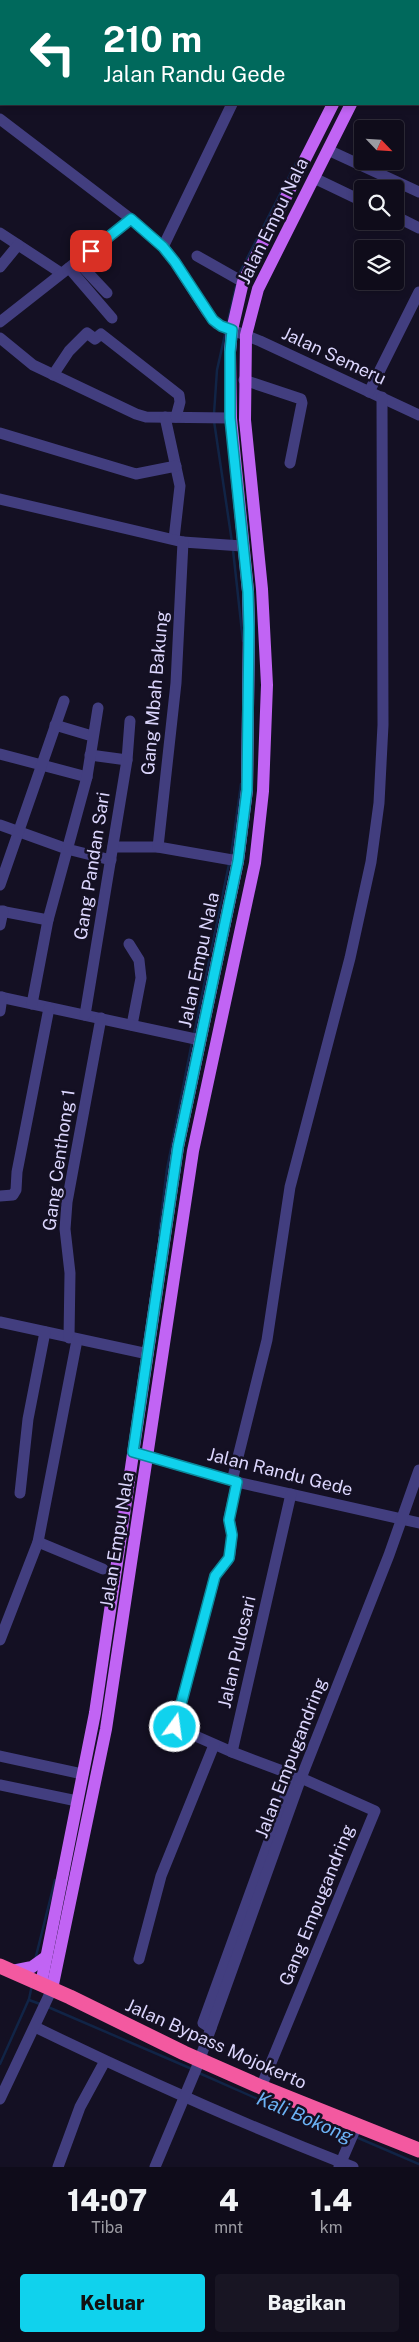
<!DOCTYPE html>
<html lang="id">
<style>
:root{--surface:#0f0c1a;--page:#181523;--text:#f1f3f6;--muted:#9b9ba2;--line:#2f2c39;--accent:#10d2ed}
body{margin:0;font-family:"Public Sans",sans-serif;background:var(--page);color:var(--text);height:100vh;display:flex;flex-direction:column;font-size:19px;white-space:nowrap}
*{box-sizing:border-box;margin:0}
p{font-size:16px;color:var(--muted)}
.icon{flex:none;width:28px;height:28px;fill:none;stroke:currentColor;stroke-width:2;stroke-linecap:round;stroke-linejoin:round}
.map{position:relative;height:2167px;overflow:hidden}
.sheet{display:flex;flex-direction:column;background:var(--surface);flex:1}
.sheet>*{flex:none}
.top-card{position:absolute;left:0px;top:0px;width:420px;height:105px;box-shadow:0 2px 8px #0003,0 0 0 1px var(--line);background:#00695c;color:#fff;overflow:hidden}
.needle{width:32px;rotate:115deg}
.buttons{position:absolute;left:354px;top:120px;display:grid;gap:10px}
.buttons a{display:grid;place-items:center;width:50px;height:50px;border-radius:5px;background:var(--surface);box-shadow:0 2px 8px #0003,0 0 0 1px var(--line);font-size:25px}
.pin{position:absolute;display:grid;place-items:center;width:42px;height:42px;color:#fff;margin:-21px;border-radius:10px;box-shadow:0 2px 8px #0006}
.me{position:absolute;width:55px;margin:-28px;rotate:14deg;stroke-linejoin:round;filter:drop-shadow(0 0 4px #0008)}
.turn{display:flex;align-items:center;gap:18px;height:105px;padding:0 20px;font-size:22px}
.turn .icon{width:65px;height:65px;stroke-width:2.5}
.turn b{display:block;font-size:35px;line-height:42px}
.eta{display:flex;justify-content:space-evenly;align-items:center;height:85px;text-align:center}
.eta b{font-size:30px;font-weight:800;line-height:35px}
.button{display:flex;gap:10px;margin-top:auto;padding:10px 20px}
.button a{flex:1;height:58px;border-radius:5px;background:var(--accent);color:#111;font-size:20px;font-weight:800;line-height:58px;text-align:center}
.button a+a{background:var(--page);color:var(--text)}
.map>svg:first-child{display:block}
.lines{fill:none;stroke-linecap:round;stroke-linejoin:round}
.stream{stroke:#112446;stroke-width:2.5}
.minor{stroke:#423e7f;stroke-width:11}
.major{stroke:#c164f4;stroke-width:12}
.highway{stroke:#f359a0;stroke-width:15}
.route-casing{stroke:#0a889a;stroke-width:12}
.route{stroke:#10d2ed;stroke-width:9}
.labels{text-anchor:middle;stroke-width:5;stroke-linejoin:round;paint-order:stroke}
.street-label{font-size:18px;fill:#dbd5fc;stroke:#141023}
.water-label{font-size:19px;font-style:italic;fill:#6bb2f5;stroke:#141023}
</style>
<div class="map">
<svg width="419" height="2167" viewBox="0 0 419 2167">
<rect width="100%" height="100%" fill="#141023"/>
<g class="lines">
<g class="stream">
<polyline points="240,272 296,163"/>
<polyline points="227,325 236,286"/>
<polyline points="214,414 217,370 226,330"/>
<polyline points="214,421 232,542"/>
<polyline points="233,550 243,641"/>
<polyline points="231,856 241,784"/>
<polyline points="194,1034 229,864"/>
<polyline points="159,1234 167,1169 192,1042"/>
<polyline points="35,1960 55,1880"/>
<polyline points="29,2000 40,2004"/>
<polyline points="48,2007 192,2069"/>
<polyline points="0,2064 29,1999 32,1985"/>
<polyline points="199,2073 269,2104 302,2114 349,2133"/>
<polyline points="356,2137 419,2164"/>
</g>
<g class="minor">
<polyline points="372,0 373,1"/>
<polyline points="32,1 32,0"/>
<polyline points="280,1 280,0"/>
<polyline points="0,77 1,74"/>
<polyline points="0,119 131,219 163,247 175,262 207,312 217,324 260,341 419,415"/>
<polyline points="328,150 419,192"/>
<polyline points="314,178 362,201"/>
<polyline points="395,216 419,228"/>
<polyline points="0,233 61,273"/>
<polyline points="163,247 232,104"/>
<polyline points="197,256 243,282"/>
<polyline points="77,261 107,293"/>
<polyline points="0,267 18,245"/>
<polyline points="69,268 112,318"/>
<polyline points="0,322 131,219"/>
<polyline points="0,338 33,365 136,414 146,417 231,418"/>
<polyline points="53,375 69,351 87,333 95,339 101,334 179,395 180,402 176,417"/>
<polyline points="244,380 301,399 302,403 290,463"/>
<polyline points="369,392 419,292"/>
<polyline points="165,417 180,486 174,539"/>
<polyline points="0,433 136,474 176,466"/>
<polyline points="0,499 183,542 242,546"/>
<polyline points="55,725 92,736"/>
<polyline points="0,754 87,777"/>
<polyline points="90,755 127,760"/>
<polyline points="0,825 67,849 111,860"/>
<polyline points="113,847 158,847 238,861"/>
<polyline points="158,847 176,683 183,542"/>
<polyline points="0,885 64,701"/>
<polyline points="0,911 48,920"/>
<polyline points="0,925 3,911"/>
<polyline points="129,944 139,960 141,978 132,1025"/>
<polyline points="0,997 200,1040"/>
<polyline points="32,1004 48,920 87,777 98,708"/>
<polyline points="0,1011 2,997"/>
<polyline points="85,1015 127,760 130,721"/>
<polyline points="0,1196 13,1195 16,1190 17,1172 49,1008"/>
<polyline points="0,1322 148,1354"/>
<polyline points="69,1338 70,1273 65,1229 67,1202 101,1018"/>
<polyline points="133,1452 237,1482 419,1523"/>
<polyline points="232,1481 267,1340 290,1187 350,958 371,862 379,803 383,725 382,397"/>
<polyline points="20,1493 28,1419 45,1332"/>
<polyline points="38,1542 103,1569"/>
<polyline points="0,1640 38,1542 77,1340"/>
<polyline points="232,1752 175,1727 215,1576 228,1560 230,1554 232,1535 229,1518 237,1482"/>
<polyline points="0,1756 83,1774"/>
<polyline points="0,1785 77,1801"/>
<polyline points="139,1959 161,1876 214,1745"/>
<path d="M 35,2027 C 140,2078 245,2125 353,2167"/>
<polyline points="211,2028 203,2023 293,1775"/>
<polyline points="261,2087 375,1811 301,1778 232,1752 291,1494"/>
<polyline points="0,2099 52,1989"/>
<polyline points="58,2167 80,2107 105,2061"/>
<polyline points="155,2167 197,2067 301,1778 389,1555 419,1470"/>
<polyline points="339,2167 357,2125"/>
</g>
<g class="major">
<polyline points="384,1 385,0"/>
<polyline points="401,1 402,0"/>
<polyline points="12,1971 32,1967 46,1957"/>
<polyline points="41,1984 95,1713 178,1147 238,861 247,790 249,628 248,591 231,418 230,352 232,330 243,282 333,104"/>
<polyline points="52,1989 106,1729 193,1151 255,863 263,791 267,685 262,589 245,420 246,335 258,289 351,104"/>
</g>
<polyline class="highway" points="0,1966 70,1997 184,2053 261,2087 419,2150"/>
</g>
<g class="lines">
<defs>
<polyline id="route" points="91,251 131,219 163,247 175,262 213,320 221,326 232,330 230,352 230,418 248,592 249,628 247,790 238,861 178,1147 133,1452 237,1482 229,1520 232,1535 229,1558 215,1576 175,1727"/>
</defs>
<use href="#route" class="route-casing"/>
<use href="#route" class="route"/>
</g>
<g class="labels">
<g class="street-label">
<text transform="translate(273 221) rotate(-64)" y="6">Jalan Empu Nala</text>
<text transform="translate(334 356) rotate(25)" y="6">Jalan Semeru</text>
<text transform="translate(155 693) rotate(-85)" y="6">Gang Mbah Bakung</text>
<text transform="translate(92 866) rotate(-81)" y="6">Gang Pandan Sari</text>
<text transform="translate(199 960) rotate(-78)" y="6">Jalan Empu Nala</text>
<text transform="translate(59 1160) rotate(-82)" y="6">Gang Centhong 1</text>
<text transform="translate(280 1472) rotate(14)" y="6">Jalan Randu Gede</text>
<text transform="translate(117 1540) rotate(-81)" y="6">Jalan Empu Nala</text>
<text transform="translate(237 1652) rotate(-77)" y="6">Jalan Pulosari</text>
<text transform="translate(291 1758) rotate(-69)" y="6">Jalan Empugandring</text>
<text transform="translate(317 1905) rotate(-68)" y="6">Gang Empugandring</text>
<text transform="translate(216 2044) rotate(24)" y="6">Jalan Bypass Mojokerto</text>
</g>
<g class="water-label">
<text transform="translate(305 2117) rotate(23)" y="7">Kali Bokong</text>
</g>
</g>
</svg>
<div class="buttons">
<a><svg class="needle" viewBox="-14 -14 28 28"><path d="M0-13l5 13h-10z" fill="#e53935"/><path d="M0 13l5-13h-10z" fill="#9b9ba2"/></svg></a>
<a><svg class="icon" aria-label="search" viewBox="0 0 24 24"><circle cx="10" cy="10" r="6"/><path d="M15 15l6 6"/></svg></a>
<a><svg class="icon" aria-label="layers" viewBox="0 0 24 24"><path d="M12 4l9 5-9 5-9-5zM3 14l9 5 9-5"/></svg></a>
</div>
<div class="pin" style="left:91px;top:251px;background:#d93025"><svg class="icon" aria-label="arrive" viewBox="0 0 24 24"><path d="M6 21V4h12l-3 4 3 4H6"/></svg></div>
<svg class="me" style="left:175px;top:1727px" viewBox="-20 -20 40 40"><circle r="17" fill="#10d2ed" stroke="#fff" stroke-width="3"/><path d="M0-11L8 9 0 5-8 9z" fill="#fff"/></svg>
<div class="top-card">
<div class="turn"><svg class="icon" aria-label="left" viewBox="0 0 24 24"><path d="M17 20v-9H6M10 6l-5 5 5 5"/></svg><div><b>210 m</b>Jalan Randu Gede</div></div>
</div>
</div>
<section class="sheet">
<div class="eta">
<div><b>14:07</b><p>Tiba</p></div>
<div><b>4</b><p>mnt</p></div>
<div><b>1.4</b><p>km</p></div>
</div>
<div class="button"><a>Keluar</a><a>Bagikan</a></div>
</section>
